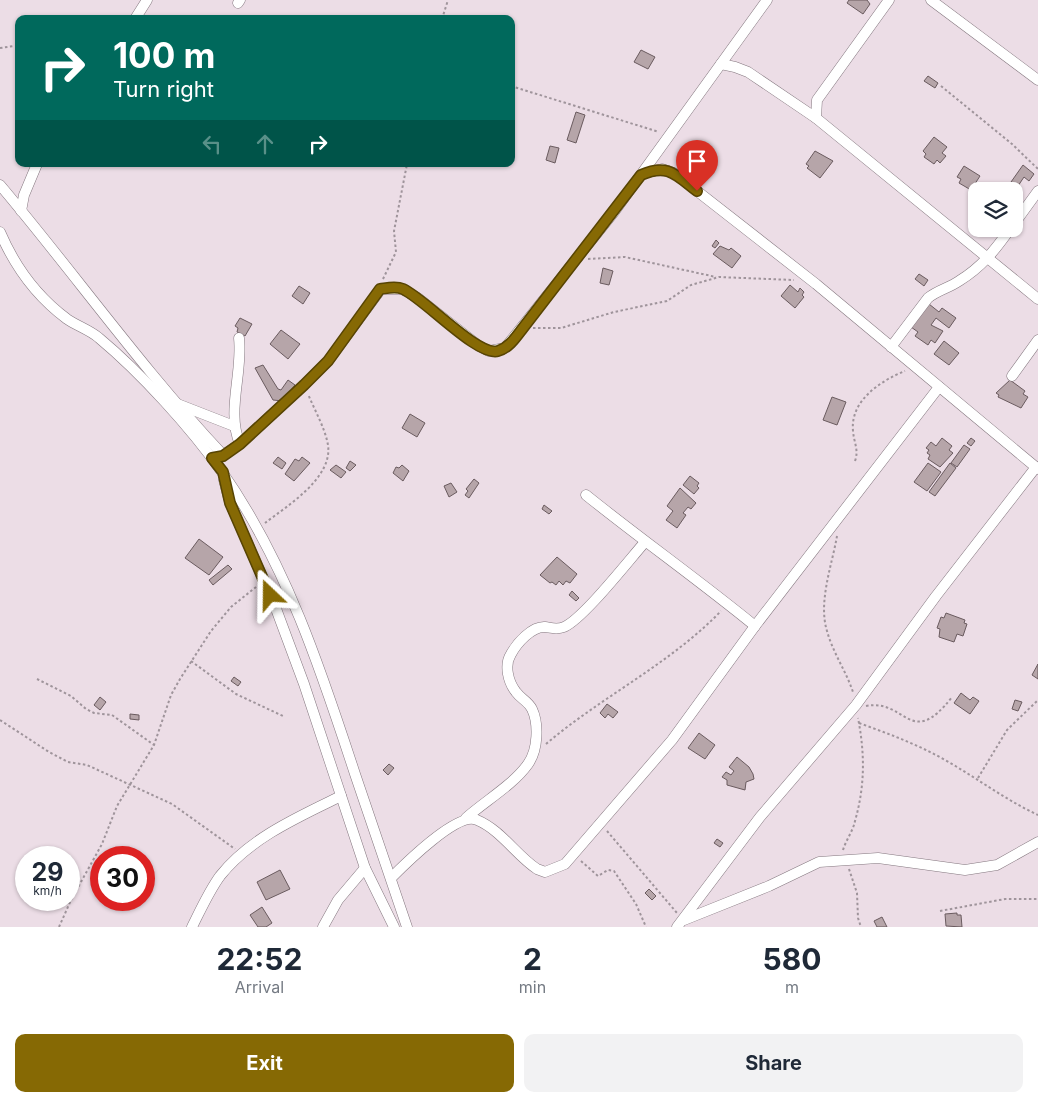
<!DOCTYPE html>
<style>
:root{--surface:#fff;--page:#f2f2f3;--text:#1f2937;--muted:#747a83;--accent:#866904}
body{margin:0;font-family:Inter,sans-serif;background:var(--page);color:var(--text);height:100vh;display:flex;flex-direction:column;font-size:19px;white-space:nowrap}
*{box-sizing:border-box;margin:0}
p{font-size:16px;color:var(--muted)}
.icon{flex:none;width:28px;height:28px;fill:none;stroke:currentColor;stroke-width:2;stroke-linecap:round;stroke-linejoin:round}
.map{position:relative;height:927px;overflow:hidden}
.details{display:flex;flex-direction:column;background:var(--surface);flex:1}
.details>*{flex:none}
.top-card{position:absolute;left:15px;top:15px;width:500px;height:152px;border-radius:10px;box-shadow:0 1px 4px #0004;background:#00695c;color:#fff;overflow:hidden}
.tools{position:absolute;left:968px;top:182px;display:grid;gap:10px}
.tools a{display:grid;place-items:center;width:55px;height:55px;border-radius:10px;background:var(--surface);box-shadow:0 1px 4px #0004;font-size:25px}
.speed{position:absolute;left:15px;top:846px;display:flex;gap:10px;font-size:25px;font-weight:700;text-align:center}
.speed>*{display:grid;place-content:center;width:65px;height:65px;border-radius:50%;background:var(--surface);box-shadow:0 1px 4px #0004;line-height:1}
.speed small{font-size:12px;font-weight:400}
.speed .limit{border:8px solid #d22;background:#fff;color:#111}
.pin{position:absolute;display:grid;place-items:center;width:42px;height:42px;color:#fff;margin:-51px -21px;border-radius:50% 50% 50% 0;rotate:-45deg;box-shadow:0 0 5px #0007}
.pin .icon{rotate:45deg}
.me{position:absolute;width:55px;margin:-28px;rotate:337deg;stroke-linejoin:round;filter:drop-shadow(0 0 4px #0008)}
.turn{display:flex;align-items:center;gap:18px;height:105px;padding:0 15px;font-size:22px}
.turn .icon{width:65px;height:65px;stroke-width:2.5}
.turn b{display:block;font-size:35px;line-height:42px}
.lanes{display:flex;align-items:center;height:48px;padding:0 15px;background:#0003;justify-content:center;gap:25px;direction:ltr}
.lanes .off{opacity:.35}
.eta{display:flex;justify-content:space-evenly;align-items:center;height:85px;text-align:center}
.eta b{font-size:30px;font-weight:700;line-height:35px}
.button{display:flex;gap:10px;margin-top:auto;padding:10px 15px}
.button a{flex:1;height:58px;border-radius:10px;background:var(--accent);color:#fff;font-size:20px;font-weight:700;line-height:58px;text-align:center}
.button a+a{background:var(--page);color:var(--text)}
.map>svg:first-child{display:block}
.building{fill:#b6a5a9;stroke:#6a5b5f}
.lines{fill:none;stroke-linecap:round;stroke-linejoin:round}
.minor-casing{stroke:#84777f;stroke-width:11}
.path{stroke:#9f949b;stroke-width:2;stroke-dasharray:2.5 2.5;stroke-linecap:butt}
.minor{stroke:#fff;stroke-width:10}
.route-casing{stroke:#574403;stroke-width:12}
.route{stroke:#866904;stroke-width:9}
</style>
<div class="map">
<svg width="1038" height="927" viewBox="0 0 1038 927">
<rect width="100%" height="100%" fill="#ecdde6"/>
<g class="building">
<polygon points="849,0 867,0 870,4 863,14 847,3"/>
<polygon points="641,50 655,57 648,69 634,62"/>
<polygon points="928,76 938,83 935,88 924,81"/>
<polygon points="576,112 585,115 576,143 567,140"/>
<polygon points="934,137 947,147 942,153 946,156 940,163 937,160 934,164 924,157 926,154 923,151"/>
<polygon points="550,146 559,148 555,163 546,160"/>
<polygon points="815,151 833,161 820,178 807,168 809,166 806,164"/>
<polygon points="1023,165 1034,174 1029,181 1024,177 1018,186 1011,182"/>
<polygon points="964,166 980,176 971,190 959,183 961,179 957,177"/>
<polygon points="716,240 719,243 715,248 712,246"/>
<polygon points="720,246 729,250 731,248 741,256 732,268 713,254"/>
<polygon points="603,268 613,271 609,285 600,283"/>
<polygon points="919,274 928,280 924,286 915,279"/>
<polygon points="790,285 798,292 800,288 804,292 802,295 804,297 795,308 781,296"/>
<polygon points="299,286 310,293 303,304 292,296"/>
<polygon points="929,304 939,312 942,308 956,318 949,328 936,318 931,325 943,331 935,343 931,340 928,345 915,336 918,332 911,327"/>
<polygon points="240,318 252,324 245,336 237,332 238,328 235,326"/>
<polygon points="281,330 300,344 288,359 270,344"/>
<polygon points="944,341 959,353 949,365 934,354"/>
<polygon points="263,365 278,389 281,390 288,380 295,385 283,401 273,400 255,368"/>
<polygon points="1010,380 1025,391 1023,394 1028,397 1021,408 998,397 999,395 996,393"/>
<polygon points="832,397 846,402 837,425 823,420"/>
<polygon points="410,414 425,423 417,437 402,428"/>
<polygon points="942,438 952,446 949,450 953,453 940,467 928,459 930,455 927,453 929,450 926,448 931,442 936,446"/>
<polygon points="971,438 975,441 971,446 967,443"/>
<polygon points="964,445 970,449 957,467 951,463"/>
<polygon points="278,457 286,463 282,469 273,463"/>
<polygon points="302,457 310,463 294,481 285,474 295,459 299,461"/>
<polygon points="350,461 356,465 350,471 346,468"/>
<polygon points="928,463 941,472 927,491 914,482"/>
<polygon points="950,463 956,468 935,496 929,492"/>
<polygon points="336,465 346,472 341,478 330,470"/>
<polygon points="402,465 409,471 403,481 393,473 396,467 399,468"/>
<polygon points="690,476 699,483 697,486 699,488 694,494 683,485"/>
<polygon points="474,479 479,483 469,498 465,495 468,491 466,489"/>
<polygon points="451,483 457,492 449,497 444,486"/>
<polygon points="680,488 696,503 691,509 688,507 683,513 686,515 677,528 666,520 673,511 667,506"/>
<polygon points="544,505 552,511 549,514 542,509"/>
<polygon points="199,539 223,557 209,575 185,558"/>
<polygon points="557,557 577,574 570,583 566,581 563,585 559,581 556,585 552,582 550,583 540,575"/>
<polygon points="228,565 232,569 213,585 209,580"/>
<polygon points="572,591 579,598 576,601 569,595"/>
<polygon points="946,613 965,620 964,623 967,624 963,636 957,634 954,642 939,637 940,629 937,628 941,617 944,618"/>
<polygon points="1038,664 1038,679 1032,675"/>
<polygon points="234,677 241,682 238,686 231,681"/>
<polygon points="961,693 970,700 973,697 979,701 970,714 954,703"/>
<polygon points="100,697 106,702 100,710 94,705"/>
<polygon points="1015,700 1022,702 1018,711 1012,709"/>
<polygon points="607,704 618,712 613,718 608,714 605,718 600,713"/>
<polygon points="130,714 139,715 139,720 130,719"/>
<polygon points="699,733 715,745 705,759 688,748"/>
<polygon points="737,757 749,767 753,774 754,779 746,782 745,790 727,785 727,780 722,777 726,772 731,775 734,771 729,767"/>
<polygon points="389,764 394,768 388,775 383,770"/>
<polygon points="717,839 723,843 720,847 714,843"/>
<polygon points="280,870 290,889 266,900 257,882"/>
<polygon points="649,889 656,896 652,900 645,893"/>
<polygon points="262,907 272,923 266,927 258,927 250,915"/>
<polygon points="957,913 957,915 961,915 962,927 946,926 945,914"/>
<polygon points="882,917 887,927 877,927 874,921"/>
</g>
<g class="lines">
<defs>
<g id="minor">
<polyline points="931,0 1038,80"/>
<polyline points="238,3 240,0"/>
<polyline points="135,19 147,0"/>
<polyline points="721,64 735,67 748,72 816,118 1038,299"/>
<polyline points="816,118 817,100 889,0"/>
<polyline points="642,174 662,169 674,173 816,284 1038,469"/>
<path d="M 0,185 C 75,274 143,370 223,455"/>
<polyline points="21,211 24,195 37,164"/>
<polyline points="1014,224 1038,191"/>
<path d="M 0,232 C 15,267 36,296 67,319 C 77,326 90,330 99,338 C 141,373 191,428 222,472 C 286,563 321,670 355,774 C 372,825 390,876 407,927"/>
<path d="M 239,338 C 243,373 226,412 240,444"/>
<path d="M 891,347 L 928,298 C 938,290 949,288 959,281 C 982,267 995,250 1010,229"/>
<polyline points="1012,376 1038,340"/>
<polyline points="175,403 234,426"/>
<polyline points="212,458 223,455 240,444 304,385 328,361 381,289 402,289 418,298 479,346 489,351 505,348 614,212 767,0"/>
<polyline points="224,480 230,503 275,606 304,684 365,868 394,927"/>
<path d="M 586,495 C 642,540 700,581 755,626"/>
<path d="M 466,818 C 485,801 513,785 528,764 C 538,750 539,724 532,709 C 528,701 521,699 516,692 C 508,682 504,665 511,654 C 517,643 532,626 545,627 C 552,628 557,630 564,627 C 583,619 629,560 645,542"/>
<path d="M 391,878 C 405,864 458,811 477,820 C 501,830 516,855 537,869 L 545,872 L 565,864 L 672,740 L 755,626 L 939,387"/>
<polyline points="684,920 769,886 819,862 878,858 965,870 997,865 1038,842"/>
<path d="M 192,927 C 200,911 209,891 220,876 C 250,838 298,817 341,796"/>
<polyline points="323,927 338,900 365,868"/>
<polyline points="677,927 760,817 856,705 936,596 1036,467"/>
</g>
</defs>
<use href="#minor" class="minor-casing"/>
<g class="path">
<polyline points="442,19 448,0"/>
<polyline points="0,48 14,46"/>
<polyline points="511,86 659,132"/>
<polyline points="941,86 1012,144 1038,169"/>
<polyline points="588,259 625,257 716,277"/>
<polyline points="383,279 396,252 394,231 407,164"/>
<polyline points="533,328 561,328 614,312 667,301 691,285 719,277 794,280"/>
<path d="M 855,461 C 859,450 854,443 853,431 C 850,401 880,381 905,371"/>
<path d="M 265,523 C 287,506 333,478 328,445 C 325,428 315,411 308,394"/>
<path d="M 837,536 C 832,565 818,602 827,631 C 833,653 846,671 853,692"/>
<polyline points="191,661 236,694 285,717"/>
<polyline points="37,679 71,696 86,709 94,713 112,715 154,745"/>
<path d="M 866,706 C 906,698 910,751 952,697"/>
<polyline points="0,720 49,752 68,762 87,765 172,804 235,849"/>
<path d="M 859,723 C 889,734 917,744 945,760 C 977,778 1004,799 1038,815"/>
<path d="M 546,744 C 601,697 670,664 721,611"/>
<polyline points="978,778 1007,730 1038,700"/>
<polyline points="607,831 677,913"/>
<path d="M 843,850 C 846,840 853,831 855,821 C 865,786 865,754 858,718"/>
<polyline points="581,861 598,876 608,870 614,871 636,904 646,927"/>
<polyline points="849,869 857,893 858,918 861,927"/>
<polyline points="940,911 1005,899 1038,899"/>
<polyline points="59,927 71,900 102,844 117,806 154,745 171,695 180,679 211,631 231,607 256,587"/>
</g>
<use href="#minor" class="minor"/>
</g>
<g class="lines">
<defs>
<path id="route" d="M 270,595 L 230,503 L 223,472 L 212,458 L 223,456 L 240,444 L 304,385 L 328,361 L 380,289 C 388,288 396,286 403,289 C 425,299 478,357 498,351 C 509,348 516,337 523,328 L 641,175 C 668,163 676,175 697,191"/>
</defs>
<use href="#route" class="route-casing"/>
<use href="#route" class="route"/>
</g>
</svg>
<div class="tools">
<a><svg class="icon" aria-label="layers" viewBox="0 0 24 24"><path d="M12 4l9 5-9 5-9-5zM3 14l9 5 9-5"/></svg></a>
</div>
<div class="speed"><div>29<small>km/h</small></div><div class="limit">30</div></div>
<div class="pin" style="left:697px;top:191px;background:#d93025"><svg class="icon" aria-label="arrive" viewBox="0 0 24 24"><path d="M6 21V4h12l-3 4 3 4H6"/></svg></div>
<svg class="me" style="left:270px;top:595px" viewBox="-20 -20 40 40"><path d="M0-17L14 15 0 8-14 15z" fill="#866904" stroke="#fff" stroke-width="4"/></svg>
<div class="top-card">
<div class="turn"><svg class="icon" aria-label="right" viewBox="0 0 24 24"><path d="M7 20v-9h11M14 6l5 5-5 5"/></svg><div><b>100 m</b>Turn right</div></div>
<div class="lanes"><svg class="icon off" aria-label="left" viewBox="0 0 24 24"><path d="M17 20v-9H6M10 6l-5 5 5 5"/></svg><svg class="icon off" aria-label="ahead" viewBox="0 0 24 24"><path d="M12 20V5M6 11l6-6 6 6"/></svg><svg class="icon" aria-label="right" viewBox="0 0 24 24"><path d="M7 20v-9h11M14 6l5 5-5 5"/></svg></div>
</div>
</div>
<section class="details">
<div class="eta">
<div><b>22:52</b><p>Arrival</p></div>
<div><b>2</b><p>min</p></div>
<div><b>580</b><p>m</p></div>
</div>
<div class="button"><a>Exit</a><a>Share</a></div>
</section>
